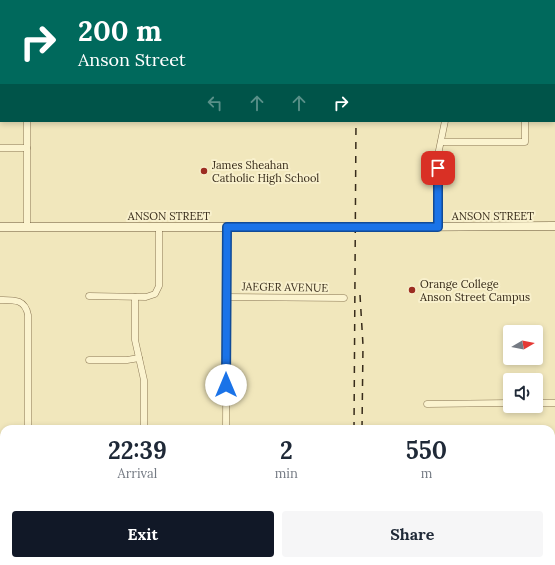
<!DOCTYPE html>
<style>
:root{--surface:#fff;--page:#f6f6f7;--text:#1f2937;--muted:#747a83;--accent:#111827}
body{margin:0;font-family:Lora,serif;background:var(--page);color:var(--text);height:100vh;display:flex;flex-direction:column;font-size:15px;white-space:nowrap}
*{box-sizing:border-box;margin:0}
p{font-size:13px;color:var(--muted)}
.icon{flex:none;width:22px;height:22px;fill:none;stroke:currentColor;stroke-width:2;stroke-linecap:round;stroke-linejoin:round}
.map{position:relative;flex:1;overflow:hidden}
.sheet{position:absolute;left:0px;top:425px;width:555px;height:140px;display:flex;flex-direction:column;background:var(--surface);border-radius:12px 12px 0 0;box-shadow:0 2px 6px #0003}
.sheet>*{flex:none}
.hud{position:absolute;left:0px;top:0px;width:555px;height:122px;box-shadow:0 2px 6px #0003;background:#00695c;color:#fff;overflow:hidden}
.needle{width:26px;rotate:80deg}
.buttons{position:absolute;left:503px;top:325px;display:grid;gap:8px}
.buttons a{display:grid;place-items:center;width:40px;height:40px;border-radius:4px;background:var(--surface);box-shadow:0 2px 6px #0003;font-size:20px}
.pin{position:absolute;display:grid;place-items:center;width:34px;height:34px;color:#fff;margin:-17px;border-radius:8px;box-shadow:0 2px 6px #0006}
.me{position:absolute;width:44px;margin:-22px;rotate:0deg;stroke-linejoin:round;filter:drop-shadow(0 0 3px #0008)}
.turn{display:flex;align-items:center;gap:14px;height:84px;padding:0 12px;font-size:18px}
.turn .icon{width:52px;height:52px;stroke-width:2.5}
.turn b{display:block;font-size:28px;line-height:34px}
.lanes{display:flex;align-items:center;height:38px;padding:0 12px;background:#0003;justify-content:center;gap:20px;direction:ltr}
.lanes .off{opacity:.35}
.eta{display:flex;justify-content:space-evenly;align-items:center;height:68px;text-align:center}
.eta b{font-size:24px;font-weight:700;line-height:28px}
.cta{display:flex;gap:8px;margin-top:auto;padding:8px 12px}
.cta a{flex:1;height:46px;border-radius:4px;background:var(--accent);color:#fff;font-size:16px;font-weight:700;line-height:46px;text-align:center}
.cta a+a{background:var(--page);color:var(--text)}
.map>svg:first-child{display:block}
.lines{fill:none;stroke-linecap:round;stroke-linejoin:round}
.stream{stroke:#678f8a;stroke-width:1.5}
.street-casing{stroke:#897654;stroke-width:7}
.secondary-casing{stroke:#6a5738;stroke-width:9}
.street{stroke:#fbf3cf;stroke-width:6}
.secondary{stroke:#fbf3cf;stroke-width:8}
.rail{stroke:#372b1a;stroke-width:1.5;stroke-dasharray:7 7;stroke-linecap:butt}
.secondary-bridge-casing{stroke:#6a5738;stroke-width:9;stroke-linecap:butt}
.secondary-bridge{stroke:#fbf3cf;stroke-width:8}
.route-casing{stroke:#114b97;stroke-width:10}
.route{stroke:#1a73e8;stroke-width:7}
.poi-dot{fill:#9c2d21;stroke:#f8f0cc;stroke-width:1.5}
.labels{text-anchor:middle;stroke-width:4;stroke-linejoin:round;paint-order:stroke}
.poi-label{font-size:11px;fill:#372b1a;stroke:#f8f0cc;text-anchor:start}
.street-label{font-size:11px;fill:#372b1a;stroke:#f8f0cc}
</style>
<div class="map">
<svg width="555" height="565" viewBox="0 0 555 565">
<rect width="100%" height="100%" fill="#f1e7bc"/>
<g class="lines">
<g class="stream">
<polyline points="180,0 181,1"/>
<polyline points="205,0 208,1"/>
<polyline points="184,1 187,0"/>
<polyline points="211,1 212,0"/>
</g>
<defs>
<g id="street">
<polyline points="15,0 18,1"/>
<polyline points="447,0 447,1"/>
<polyline points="524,0 524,1"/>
<polyline points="0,68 1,68"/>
<polyline points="441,142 525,142 525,121"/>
<polyline points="0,148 27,148"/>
<polyline points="27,227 27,121"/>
<polyline points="438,227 438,155 445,121"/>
<polyline points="89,296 146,297 155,294 159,286 159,227"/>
<polyline points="135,297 135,340 144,380 144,429"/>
<polyline points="227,297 344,298"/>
<path d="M 0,300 C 14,300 25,299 28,315 L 28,429"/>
<polyline points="89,360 127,360 139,358"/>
<polyline points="536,403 555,403"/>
<polyline points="427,404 510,403"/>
<polyline points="226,429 227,227"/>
<polyline points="0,439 4,439"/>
<polyline points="0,512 4,512"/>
<polyline points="28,561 28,565"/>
<polyline points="226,565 226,561"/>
</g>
<g id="secondary">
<polyline points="0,227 345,227"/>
<polyline points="369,227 555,226"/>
<polyline points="423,561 426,565"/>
<polyline points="313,565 314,561"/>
</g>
</defs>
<use href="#street" class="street-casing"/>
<use href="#secondary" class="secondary-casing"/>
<use href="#street" class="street"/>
<use href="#secondary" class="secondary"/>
<g class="rail">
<polyline points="357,1 357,0"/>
<polyline points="360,295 363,345 362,429"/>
<polyline points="354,429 356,121"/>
<polyline points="390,561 393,565"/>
<polyline points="338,565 340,561"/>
</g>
<defs>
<polyline id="secondary-bridge" points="345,227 369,227"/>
</defs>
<use href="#secondary-bridge" class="secondary-bridge-casing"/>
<use href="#secondary-bridge" class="secondary-bridge"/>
</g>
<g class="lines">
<defs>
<polyline id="route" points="226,385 227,227 438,227 438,168"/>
</defs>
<use href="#route" class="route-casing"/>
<use href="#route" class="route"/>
</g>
<g class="poi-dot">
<circle cx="204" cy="171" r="4"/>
<circle cx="412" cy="290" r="4"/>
</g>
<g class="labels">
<g class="poi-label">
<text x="212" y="169">James Sheahan<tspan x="212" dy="13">Catholic High School</tspan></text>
<text x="420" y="288">Orange College<tspan x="420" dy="13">Anson Street Campus</tspan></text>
</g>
<g class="street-label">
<text x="169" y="220">ANSON STREET</text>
<text x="493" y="220">ANSON STREET</text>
<text transform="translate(285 287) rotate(1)" y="4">JAEGER AVENUE</text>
</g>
</g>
</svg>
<div class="buttons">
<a><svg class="needle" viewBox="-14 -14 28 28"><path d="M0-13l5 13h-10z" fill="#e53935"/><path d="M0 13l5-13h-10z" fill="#747a83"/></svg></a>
<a><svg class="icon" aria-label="sound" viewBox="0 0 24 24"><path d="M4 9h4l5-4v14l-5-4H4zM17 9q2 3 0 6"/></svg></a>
</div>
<div class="pin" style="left:438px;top:168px;background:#d93025"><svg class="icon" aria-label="arrive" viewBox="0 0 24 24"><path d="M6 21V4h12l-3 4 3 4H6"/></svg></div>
<svg class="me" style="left:226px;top:385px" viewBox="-20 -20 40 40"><circle r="19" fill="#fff"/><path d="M0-13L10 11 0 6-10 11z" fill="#1a73e8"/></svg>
<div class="hud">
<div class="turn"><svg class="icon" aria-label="right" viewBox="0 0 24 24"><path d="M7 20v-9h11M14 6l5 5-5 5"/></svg><div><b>200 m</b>Anson Street</div></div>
<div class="lanes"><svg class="icon off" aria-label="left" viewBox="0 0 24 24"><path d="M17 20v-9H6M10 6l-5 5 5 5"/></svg><svg class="icon off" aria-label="ahead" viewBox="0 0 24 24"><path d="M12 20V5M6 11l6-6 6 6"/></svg><svg class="icon off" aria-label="ahead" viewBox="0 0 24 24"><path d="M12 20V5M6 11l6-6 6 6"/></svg><svg class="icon" aria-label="right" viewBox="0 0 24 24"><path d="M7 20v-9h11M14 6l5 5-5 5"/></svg></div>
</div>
<section class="sheet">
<div class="eta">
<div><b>22:39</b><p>Arrival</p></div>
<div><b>2</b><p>min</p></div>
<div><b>550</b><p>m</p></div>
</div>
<div class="cta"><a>Exit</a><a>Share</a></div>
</section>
</div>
